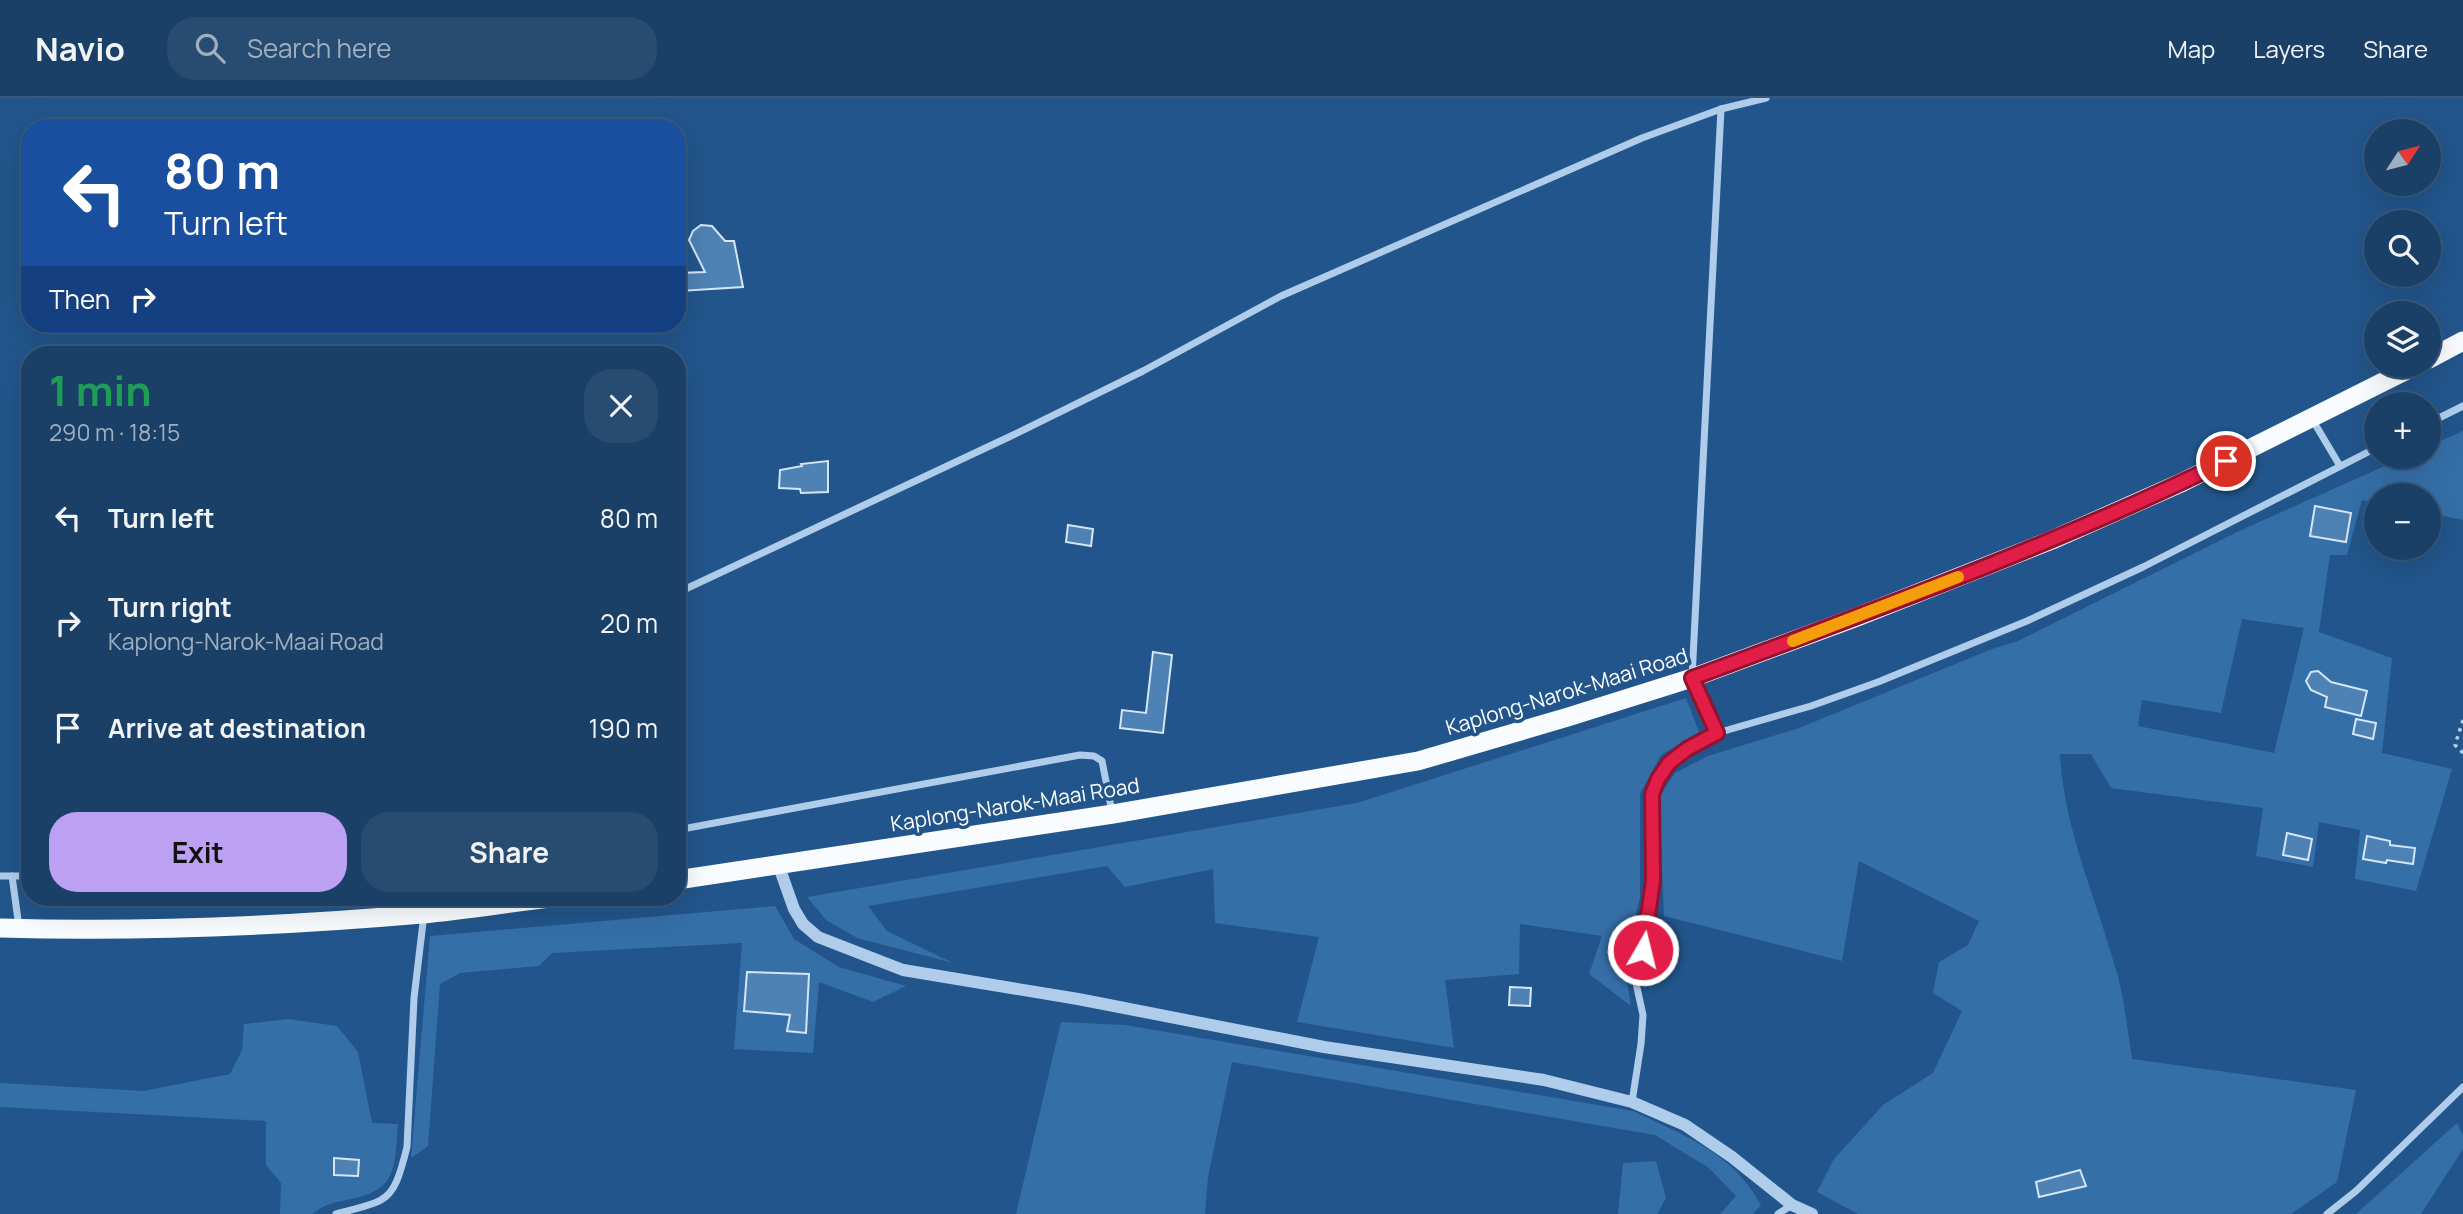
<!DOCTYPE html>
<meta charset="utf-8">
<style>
:root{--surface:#1a4068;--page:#274b71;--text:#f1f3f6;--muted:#9fafc0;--line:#38597c;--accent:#bca0f2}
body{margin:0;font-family:Manrope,sans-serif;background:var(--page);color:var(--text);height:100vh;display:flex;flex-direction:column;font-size:26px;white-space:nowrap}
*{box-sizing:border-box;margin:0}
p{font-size:23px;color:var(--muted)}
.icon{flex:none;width:38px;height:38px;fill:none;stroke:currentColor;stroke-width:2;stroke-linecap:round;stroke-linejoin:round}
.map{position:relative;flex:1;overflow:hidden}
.drawer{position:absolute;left:21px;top:248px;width:665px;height:560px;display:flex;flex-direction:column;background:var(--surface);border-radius:28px;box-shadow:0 7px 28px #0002,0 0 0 2px var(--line)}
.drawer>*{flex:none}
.banner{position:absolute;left:21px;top:21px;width:665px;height:214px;border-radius:28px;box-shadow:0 7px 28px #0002,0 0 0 2px var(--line);background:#1a4fa0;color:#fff;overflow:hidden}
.needle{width:46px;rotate:54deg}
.fabs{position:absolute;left:2364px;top:21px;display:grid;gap:14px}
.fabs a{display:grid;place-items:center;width:77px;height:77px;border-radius:50%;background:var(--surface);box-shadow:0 7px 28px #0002,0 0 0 2px var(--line);font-size:35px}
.pin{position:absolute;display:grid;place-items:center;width:60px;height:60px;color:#fff;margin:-30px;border:4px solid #fff;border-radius:50%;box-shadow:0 2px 7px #0007}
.me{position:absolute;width:77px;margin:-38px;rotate:8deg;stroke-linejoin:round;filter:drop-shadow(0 0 5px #0008)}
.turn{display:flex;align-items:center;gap:24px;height:147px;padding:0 28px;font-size:32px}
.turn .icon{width:91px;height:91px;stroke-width:2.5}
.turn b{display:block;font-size:49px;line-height:60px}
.then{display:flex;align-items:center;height:66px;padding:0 28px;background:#0003;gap:14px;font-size:26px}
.round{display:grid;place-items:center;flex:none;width:74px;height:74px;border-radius:28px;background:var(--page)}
.headline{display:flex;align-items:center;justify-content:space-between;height:119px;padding:0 28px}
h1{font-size:42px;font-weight:700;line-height:52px;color:#1e9e55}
.cta{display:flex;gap:14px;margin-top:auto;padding:14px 28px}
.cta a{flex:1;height:80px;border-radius:28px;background:var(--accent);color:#111;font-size:28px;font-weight:700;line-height:80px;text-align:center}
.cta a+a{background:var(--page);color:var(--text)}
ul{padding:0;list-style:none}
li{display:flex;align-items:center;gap:21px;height:105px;padding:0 28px}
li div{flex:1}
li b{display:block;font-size:26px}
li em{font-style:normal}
header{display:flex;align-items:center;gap:42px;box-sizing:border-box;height:98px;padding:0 35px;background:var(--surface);border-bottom:2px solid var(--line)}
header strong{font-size:33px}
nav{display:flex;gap:38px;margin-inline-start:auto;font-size:24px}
.search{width:490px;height:63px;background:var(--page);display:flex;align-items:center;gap:18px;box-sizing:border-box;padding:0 24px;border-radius:28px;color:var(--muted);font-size:26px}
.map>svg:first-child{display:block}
.green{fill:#356fa8;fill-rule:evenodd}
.building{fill:#4e81b4;stroke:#d4e6f8;stroke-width:2}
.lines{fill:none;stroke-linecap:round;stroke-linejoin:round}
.path{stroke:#afcdeb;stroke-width:3.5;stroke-dasharray:3.5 5;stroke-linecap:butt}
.minor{stroke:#afcdeb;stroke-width:7}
.tertiary{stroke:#afcdeb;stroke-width:12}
.trunk{stroke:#f9fcfe;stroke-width:19}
.route-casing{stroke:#92132f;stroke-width:18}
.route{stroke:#e11d48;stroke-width:12}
.slow{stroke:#f59e0b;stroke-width:12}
.labels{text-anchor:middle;stroke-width:7;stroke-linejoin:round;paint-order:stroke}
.street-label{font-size:21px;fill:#fff;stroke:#22558b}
</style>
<header>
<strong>Navio</strong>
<div class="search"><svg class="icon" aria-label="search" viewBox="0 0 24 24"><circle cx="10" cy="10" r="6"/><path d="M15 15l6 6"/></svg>Search here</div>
<nav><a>Map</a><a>Layers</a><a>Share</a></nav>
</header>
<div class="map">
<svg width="2463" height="1116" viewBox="0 0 2463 1116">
<rect width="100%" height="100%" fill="#22558b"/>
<g class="green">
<path d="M 2463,333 L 2463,422 L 2429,415 L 2429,397 L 2376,397 L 2376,405 L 2362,402 L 2347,457 L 2330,457 L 2319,534 L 2392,560 L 2382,655 L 2452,671 L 2416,793 L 2355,781 L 2360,732 L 2319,724 L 2313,769 L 2256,758 L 2263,710 L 2111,690 L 2091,656 L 2060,656 C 2064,730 2094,795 2114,865 C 2124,895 2127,929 2132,961 L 2356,992 L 2337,1084 L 2291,1116 L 1858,1116 L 1817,1094 L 1834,1061 L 1883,1007 L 1933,975 L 1962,913 L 1933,895 L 1939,864 L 1968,847 L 1979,823 L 1859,763 L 1842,863 L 1664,818 L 1659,699 L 1675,675 L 1708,658 L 1799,630 L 1992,551 L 2018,543 L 2239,433 L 2405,359 L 2429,359 L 2429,348 ZM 2242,521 L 2304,530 L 2274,655 L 2138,628 L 2142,602 L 2221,615 Z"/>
<polygon points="1686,600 1699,634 1661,657 1640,696 1640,799 1624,866 1631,908 1589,876 1602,838 1520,826 1519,876 1445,882 1454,950 1297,924 1319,839 1215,825 1213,771 1125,789 1107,768 868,808 887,833 953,865 857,840 826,822 807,799 1357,705"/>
<polygon points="775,808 794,841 839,869 906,888 873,904 819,884 813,955 734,951 742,845 552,855 539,868 460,875 440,886 428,1048 411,1060 430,838"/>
<path d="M 289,921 L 337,928 L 358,954 L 372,1025 L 398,1026 C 394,1076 397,1093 342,1103 C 332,1105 320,1108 313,1116 L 280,1116 L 281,1085 L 266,1067 L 266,1023 L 0,1009 L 0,985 L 143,993 L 230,976 L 242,952 L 244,926 Z"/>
<path d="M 1061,924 L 1125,927 L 1633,1013 C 1685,1038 1732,1054 1761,1107 L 1753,1116 L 1720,1116 L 1736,1098 L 1709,1070 L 1655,1037 L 1232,964 L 1208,1079 L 1205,1116 L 1016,1116 Z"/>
<polygon points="2457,1025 2463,1038 2463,1051 2421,1116 2356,1116"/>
<polygon points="1656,1063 1666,1100 1657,1116 1618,1116 1623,1065"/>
</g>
<g class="building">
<polygon points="701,127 712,128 725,143 734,143 743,189 680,193 678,175 705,174 689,142 693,133"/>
<polygon points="828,363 828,394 801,395 800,391 779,390 780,372 802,368 801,366"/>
<polygon points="2315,408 2351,415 2346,444 2310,438"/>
<polygon points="1068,427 1093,431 1091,448 1066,444"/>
<polygon points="1153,554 1172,557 1163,635 1120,630 1122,612 1146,615"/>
<polygon points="2318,573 2331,584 2367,593 2361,618 2325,609 2327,599 2311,592 2306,583 2311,574"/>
<polygon points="2356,621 2376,625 2373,641 2353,636"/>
<polygon points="2287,735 2312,741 2308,762 2283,757"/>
<polygon points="2367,738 2390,743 2390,747 2415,750 2413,766 2387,762 2386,765 2363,761"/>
<polygon points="747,874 809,876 806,935 787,933 790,917 744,913"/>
<polygon points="1510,889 1531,890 1530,908 1509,907"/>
<polygon points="334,1060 359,1062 358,1078 334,1077"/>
<polygon points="2080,1072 2086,1088 2039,1099 2036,1084"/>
</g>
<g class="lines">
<polyline class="path" points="2463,622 2455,647 2463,655"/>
<g class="minor">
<polyline points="2312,321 2340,368"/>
<polyline points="2429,325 2463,308"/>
<polyline points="677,495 1011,338 1143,273 1281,198 1642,40 1721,11 1766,0"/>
<polyline points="1717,635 1692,580 1721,11"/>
<polyline points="677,732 1080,657 1094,658 1102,663 1112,714"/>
<polyline points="0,778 30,778"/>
<polyline points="12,778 19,829"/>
<polyline points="1632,1004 1641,946 1643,917 1636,885 1647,833 1648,809 1653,783 1652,696 1669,665 1687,651 1717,635 1811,608 1878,584 2027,523 2143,469 2376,350"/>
<path d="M 336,1116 C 389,1102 393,1105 407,1049 L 414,900 L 424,816"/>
<polyline points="1778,1116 1792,1107"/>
<polyline points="2327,1116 2356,1093 2463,989"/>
</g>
<polyline class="tertiary" points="778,766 794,811 803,826 818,839 903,872 1078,901 1324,949 1544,982 1632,1004 1685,1027 1732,1059 1792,1107 1812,1116"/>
<g class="trunk">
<polyline points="2429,261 2463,243"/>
<polyline points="677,782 1113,716 1418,663 1568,619 1692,580 1857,519 2052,442 2183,384 2415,268"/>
<path d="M 0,830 C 139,834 283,828 422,816 C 465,812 507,805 550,800"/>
</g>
</g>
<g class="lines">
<defs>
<path id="route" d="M 1643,852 L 1653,783 L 1652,696 L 1658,681 L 1669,665 L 1687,651 L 1717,635 L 1692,580 C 1872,513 2054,447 2226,363"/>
</defs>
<use href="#route" class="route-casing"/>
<use href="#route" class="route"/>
<polyline class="slow" points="1793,543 1958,479"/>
</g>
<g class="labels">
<g class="street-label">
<text transform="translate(1567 594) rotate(-17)" y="7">Kaplong-Narok-Maai Road</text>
<text transform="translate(1015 707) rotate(-9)" y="7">Kaplong-Narok-Maai Road</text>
</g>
</g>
</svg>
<div class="fabs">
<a><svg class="needle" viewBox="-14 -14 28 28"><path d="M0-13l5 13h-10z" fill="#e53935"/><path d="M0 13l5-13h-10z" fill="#9fafc0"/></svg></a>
<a><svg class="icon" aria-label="search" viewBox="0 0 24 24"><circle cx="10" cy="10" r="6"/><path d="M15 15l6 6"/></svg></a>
<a><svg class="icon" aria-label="layers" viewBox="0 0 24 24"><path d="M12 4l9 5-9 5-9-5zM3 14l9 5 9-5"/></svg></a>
<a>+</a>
<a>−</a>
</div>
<div class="pin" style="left:2226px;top:363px;background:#d93025"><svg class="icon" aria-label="arrive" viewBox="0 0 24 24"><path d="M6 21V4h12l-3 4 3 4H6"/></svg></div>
<svg class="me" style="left:1643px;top:852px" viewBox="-20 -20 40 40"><circle r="17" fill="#e11d48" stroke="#fff" stroke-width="3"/><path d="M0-11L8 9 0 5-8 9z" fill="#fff"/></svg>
<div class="banner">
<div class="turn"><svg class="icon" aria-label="left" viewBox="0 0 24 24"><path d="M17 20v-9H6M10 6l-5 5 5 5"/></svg><div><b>80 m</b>Turn left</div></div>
<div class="then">Then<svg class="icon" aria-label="right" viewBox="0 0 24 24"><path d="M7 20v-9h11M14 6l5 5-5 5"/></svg></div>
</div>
<section class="drawer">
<div class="headline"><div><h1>1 min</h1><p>290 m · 18:15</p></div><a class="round"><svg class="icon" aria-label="close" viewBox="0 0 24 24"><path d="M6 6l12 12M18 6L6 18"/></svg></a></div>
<ul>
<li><svg class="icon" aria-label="left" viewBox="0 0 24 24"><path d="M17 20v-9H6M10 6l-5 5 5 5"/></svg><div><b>Turn left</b></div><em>80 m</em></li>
<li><svg class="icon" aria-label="right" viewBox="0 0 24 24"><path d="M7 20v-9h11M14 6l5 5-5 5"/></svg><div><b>Turn right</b><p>Kaplong-Narok-Maai Road</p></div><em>20 m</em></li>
<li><svg class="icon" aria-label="arrive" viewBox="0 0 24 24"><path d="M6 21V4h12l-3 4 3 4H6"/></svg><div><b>Arrive at destination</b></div><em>190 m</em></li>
</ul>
<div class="cta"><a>Exit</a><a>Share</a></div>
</section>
</div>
